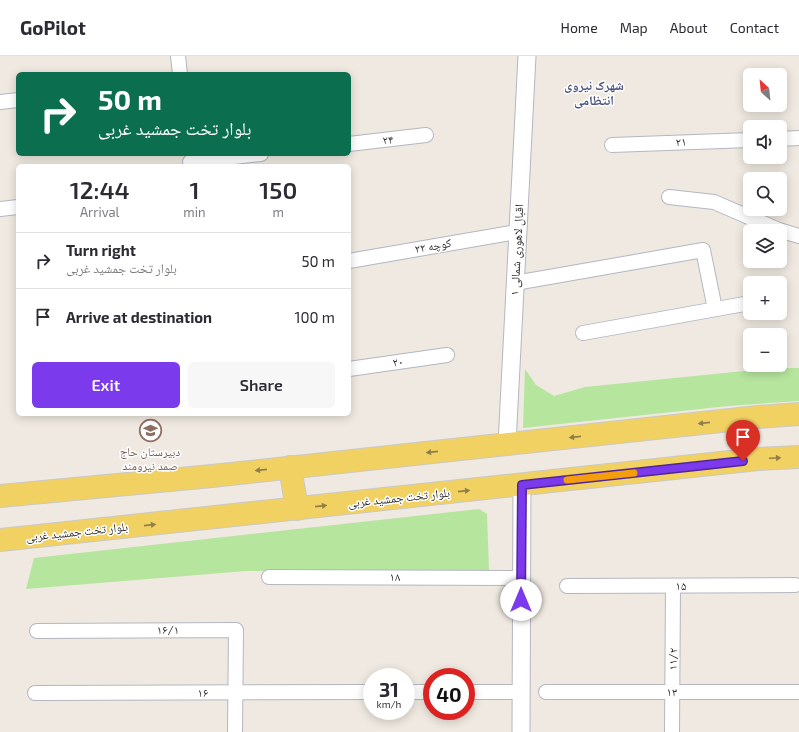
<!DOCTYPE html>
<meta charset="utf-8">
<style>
:root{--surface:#fff;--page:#f7f7f7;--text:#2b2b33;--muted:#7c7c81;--line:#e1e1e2;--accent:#7c3aed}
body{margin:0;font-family:"Exo 2","Noto Naskh Arabic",sans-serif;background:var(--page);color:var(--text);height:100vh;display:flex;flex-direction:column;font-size:15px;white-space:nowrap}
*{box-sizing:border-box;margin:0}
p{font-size:13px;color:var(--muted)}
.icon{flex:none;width:22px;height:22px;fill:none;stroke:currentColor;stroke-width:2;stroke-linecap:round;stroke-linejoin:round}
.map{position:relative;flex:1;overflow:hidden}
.sheet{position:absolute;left:16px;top:108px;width:335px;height:252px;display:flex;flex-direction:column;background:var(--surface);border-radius:6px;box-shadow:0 2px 10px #0003}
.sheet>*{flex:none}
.banner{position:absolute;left:16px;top:16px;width:335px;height:84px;border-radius:6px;box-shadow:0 2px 10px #0003;background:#0b6e4f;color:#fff;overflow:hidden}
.needle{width:26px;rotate:333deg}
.controls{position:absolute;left:743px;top:12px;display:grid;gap:8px}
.controls a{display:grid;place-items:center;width:44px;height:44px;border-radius:6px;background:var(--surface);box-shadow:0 2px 10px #0003;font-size:20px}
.speed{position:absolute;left:363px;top:612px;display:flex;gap:8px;font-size:20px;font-weight:700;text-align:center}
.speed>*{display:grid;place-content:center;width:52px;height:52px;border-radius:50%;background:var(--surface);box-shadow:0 2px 10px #0003;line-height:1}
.speed small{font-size:10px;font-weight:400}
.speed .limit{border:6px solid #d22;background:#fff;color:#111}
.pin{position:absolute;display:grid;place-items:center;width:34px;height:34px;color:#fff;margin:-41px -17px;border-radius:50% 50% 50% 0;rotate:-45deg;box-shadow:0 0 4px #0007}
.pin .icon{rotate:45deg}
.me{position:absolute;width:44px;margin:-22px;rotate:0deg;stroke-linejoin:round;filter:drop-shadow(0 0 3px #0008)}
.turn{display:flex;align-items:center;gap:14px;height:84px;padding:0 16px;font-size:18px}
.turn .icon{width:52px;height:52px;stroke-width:2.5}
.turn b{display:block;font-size:28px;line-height:34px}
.eta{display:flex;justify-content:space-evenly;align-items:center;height:68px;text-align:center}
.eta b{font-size:24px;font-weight:600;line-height:28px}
.action{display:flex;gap:8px;margin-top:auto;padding:8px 16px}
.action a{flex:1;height:46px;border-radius:6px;background:var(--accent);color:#fff;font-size:16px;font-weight:600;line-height:46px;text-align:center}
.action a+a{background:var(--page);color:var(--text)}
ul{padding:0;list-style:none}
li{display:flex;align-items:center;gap:12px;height:56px;padding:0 16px;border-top:1px solid var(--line)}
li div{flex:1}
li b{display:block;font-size:15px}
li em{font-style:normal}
header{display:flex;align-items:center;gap:24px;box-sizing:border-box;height:56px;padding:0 20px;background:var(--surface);border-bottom:1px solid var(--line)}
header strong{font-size:19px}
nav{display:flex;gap:22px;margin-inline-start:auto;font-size:14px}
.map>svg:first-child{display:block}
.green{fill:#b6e59e}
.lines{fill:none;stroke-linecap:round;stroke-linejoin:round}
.minor-casing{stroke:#b4b7c1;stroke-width:16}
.tertiary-casing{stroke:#b4b7c1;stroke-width:19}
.primary-casing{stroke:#c9c9c9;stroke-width:24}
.minor{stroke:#fff;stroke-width:14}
.tertiary{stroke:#fff;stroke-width:17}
.primary{stroke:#f2d163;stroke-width:22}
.oneway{fill:#908048}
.route-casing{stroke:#51269a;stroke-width:10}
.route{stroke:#7c3aed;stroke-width:7}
.slow{stroke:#f59e0b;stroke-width:7}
.labels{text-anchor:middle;stroke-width:3;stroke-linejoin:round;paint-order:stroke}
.street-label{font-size:12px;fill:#2e2e2e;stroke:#fff}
.education-label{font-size:12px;fill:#785e54;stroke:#fff}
.neighbourhood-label{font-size:13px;font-weight:bold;fill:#4d5680;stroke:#fff}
</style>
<header>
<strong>GoPilot</strong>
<nav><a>Home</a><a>Map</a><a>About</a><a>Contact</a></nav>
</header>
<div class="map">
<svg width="799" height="676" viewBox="0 0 799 676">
<rect width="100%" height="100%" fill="#efe9e1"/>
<g class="green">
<polygon points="775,312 799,312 799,345 728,350 523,372 525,313 536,329 554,340 585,331"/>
<polygon points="479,453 487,458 489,514 246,515 26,533 34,502"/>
</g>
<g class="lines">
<defs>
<g id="minor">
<polyline points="178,0 180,18"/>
<polyline points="0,46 18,44"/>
<polyline points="780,83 799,82"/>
<polyline points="349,88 426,79"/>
<polyline points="612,89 750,84"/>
<polyline points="190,106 261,98"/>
<polyline points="669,141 714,146 779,174 799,180"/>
<polyline points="0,153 18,151"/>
<polyline points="349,205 517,176"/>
<polyline points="515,227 703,194 715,253"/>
<polyline points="583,277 750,247"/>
<polyline points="349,313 447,299"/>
<polyline points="269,521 521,522"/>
<polyline points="567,530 795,529"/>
<polyline points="37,575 236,574 235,676"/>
<polyline points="406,636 432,636"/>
<polyline points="466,636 521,636"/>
<polyline points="546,636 799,636"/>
<polyline points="35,637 372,636"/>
<polyline points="672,676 673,530"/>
</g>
<g id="tertiary">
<polyline points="507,388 527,0"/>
<polyline points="521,676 522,429"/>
</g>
<g id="primary">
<polyline points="290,411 297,453"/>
<polyline points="0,440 212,420 758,361 799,358"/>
<polyline points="0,484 758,403 799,401"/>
</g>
</defs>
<use href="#minor" class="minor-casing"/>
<use href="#tertiary" class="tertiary-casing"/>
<use href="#primary" class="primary-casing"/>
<use href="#minor" class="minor"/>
<use href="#tertiary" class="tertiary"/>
<use href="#primary" class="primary"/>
</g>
<defs><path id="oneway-solid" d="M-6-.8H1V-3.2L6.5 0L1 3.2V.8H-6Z"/></defs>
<g class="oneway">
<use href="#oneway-solid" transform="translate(704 367) rotate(174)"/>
<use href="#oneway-solid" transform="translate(575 381) rotate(174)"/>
<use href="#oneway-solid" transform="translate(432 396) rotate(174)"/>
<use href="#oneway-solid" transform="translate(775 402) rotate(-3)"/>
<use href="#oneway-solid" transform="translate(261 414) rotate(174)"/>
<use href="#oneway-solid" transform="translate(464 435) rotate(-6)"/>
<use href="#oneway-solid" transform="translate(321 450) rotate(-6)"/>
<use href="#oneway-solid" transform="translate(150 469) rotate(-6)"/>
</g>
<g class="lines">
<defs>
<polyline id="route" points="521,544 522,429 743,405"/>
</defs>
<use href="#route" class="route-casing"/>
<use href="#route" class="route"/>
<polyline class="slow" points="567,424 634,417"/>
</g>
<defs>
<symbol id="school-ring" viewBox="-11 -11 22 22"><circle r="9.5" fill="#fff" stroke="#8d6e63" stroke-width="1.5"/><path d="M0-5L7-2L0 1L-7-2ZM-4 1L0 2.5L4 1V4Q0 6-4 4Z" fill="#8d6e63"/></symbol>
</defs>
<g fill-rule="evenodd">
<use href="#school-ring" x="138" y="362" width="25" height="25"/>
</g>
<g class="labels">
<g class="street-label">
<text transform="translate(388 84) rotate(-6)" y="4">۲۴</text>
<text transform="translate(681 86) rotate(-2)" y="4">۲۱</text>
<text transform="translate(433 190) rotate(-10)" y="4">کوچه ۲۲</text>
<text transform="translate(517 194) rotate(-87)" y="4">اقبال لاهوری شمالی ۱</text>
<text transform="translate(398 306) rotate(-9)" y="4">۲۰</text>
<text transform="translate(399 442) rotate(-6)" y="4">بلوار تخت جمشید غربی</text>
<text transform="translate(77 476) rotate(-6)" y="4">بلوار تخت جمشید غربی</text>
<text x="395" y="525">۱۸</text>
<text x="681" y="534">۱۵</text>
<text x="168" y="578">۱۶/۱</text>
<text transform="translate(673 603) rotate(-90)" y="4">۱۱/۲</text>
<text x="672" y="640">۱۳</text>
<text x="203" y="641">۱۶</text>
</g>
<g class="education-label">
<text x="150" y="400">دبیرستان حاج<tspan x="150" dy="14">صمد نیرومند</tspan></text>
</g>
<g class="neighbourhood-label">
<text x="594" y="34">شهرک نیروی<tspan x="594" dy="15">انتظامی</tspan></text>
</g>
</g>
</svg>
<div class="controls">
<a><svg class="needle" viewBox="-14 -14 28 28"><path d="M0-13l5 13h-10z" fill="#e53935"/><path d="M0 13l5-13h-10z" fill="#7c7c81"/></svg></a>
<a><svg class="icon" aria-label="sound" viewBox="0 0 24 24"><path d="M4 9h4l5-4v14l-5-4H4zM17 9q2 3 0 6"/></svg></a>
<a><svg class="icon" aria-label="search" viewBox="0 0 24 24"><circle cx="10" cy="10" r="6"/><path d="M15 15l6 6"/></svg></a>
<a><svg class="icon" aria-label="layers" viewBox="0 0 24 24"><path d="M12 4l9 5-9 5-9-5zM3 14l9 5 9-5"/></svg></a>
<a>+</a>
<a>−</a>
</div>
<div class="speed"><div>31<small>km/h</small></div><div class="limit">40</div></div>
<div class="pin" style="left:743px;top:405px;background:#d93025"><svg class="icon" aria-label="arrive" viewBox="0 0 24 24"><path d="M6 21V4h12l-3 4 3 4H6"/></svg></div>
<svg class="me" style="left:521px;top:544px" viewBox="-20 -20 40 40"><circle r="19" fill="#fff"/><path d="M0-13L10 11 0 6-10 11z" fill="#7c3aed"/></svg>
<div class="banner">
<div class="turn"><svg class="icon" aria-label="right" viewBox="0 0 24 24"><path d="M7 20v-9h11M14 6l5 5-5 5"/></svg><div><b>50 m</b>بلوار تخت جمشید غربی</div></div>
</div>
<section class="sheet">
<div class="eta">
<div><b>12:44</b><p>Arrival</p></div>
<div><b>1</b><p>min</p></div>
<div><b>150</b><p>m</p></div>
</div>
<ul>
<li><svg class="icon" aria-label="right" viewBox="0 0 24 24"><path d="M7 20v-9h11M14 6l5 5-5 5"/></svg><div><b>Turn right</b><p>بلوار تخت جمشید غربی</p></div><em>50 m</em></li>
<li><svg class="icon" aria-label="arrive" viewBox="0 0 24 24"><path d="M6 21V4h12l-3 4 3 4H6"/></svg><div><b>Arrive at destination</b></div><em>100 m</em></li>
</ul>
<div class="action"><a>Exit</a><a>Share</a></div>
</section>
</div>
